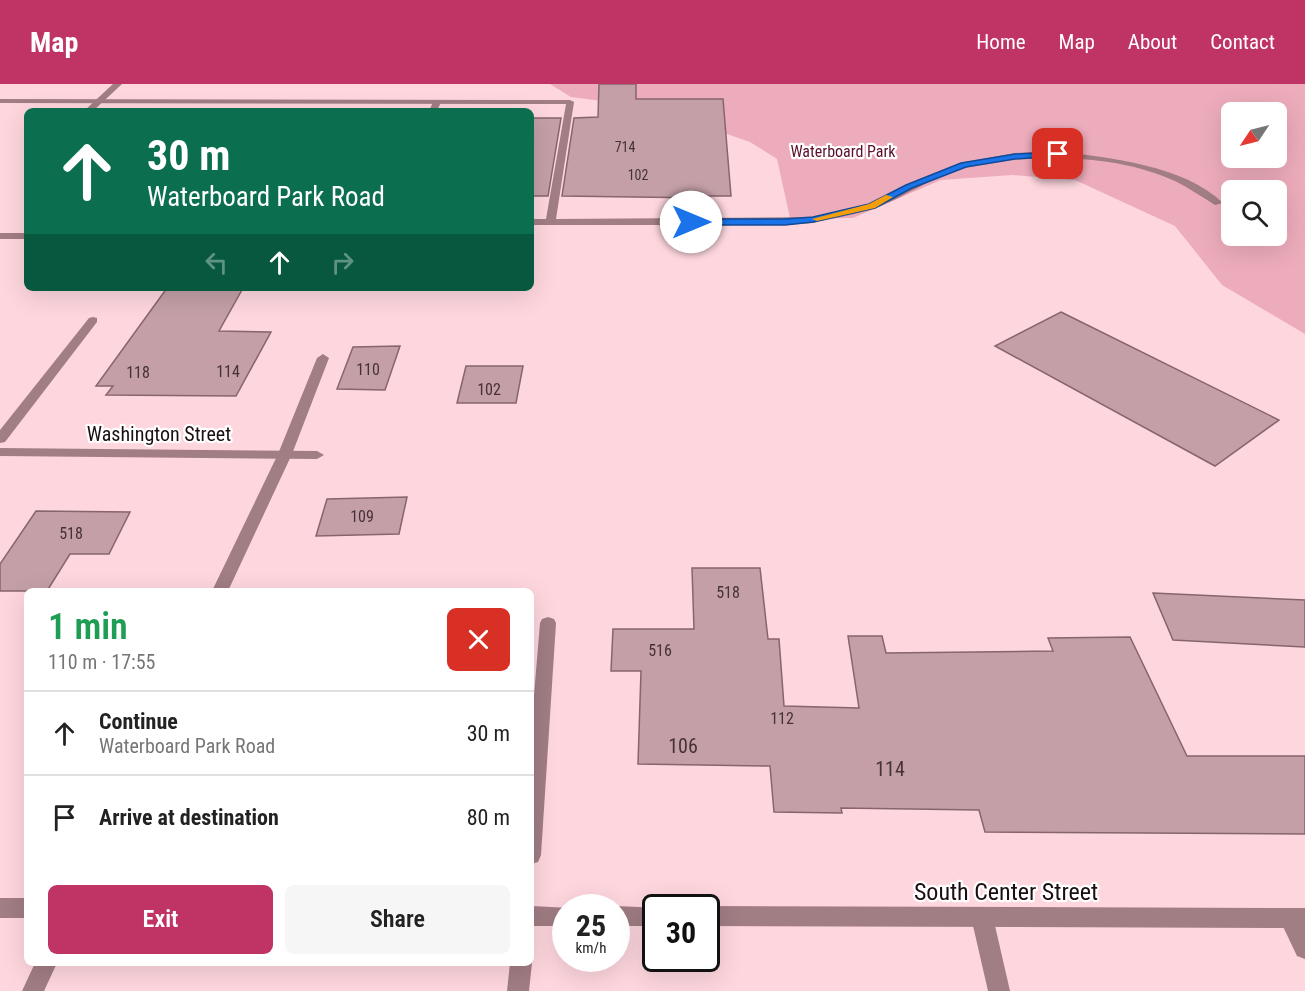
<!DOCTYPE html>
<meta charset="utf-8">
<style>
:root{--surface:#fff;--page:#f6f6f6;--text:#222;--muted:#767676;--line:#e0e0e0;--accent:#c03365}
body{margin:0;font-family:"Roboto Condensed",sans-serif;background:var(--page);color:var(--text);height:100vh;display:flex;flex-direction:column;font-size:22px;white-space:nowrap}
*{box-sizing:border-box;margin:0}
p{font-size:20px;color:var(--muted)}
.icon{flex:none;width:33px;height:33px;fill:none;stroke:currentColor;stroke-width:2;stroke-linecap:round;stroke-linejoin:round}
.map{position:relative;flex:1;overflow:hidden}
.side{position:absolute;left:24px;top:504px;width:510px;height:378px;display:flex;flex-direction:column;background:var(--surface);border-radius:9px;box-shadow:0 6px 24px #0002}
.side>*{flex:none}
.hud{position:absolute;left:24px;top:24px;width:510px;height:183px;border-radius:9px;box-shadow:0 6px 24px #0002;background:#0b6e4f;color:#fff;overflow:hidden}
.needle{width:39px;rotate:235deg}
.buttons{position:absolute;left:1221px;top:18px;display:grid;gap:12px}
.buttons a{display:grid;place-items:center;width:66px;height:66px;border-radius:9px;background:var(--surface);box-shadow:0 6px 24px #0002;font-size:30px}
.speed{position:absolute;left:552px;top:810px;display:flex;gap:12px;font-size:30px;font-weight:700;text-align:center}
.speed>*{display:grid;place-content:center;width:78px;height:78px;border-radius:50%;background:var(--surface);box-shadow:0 6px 24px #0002;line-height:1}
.speed small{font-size:15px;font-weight:400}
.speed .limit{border:3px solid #111;border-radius:9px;background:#fff;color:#111}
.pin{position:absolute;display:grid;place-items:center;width:51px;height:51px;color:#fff;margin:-26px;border-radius:12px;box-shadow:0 3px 9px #0006}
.me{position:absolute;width:66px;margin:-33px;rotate:90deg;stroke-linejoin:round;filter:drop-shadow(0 0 4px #0008)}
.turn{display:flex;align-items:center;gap:21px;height:126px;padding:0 24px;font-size:27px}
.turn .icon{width:78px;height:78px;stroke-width:2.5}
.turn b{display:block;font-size:42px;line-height:51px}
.lanes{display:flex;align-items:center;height:57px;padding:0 24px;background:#0003;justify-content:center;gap:30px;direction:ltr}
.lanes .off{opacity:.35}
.round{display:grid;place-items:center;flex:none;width:63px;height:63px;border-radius:9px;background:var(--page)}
.summary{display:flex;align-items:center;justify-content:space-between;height:102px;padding:0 24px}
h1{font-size:36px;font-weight:600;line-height:45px;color:#1e9e55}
.action{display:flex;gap:12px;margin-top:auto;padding:12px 24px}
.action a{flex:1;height:69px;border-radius:9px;background:var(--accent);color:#fff;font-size:24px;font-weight:600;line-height:69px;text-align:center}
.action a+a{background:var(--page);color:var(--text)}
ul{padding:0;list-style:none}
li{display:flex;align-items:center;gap:18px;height:84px;padding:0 24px;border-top:2px solid var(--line)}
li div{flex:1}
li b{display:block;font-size:22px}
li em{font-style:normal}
header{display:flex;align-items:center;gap:36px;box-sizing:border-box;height:84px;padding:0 30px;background:var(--accent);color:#fff}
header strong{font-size:28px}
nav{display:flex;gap:33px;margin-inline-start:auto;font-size:21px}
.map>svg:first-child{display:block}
.green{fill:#edacbb;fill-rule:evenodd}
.building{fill:#c49fa7;stroke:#87656d;stroke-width:1.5}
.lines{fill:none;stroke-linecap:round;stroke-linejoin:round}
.service{fill:#a17d84;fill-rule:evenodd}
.minor{fill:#a17d84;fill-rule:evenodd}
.tertiary{fill:#a17d84;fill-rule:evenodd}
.route{fill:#1a73e8;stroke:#114b97;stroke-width:1.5}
.slow{fill:#f59e0b}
.labels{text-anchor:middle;stroke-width:4.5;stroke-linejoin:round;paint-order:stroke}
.far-number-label{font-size:14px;fill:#453236}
.far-park-label{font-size:16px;fill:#5a102b;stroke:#fff}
.number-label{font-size:16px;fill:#453236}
.street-label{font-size:20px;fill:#1b0e11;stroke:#fff}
.near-number-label{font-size:20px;fill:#453236}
.near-street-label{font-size:24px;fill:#1b0e11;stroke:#fff}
</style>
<header>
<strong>Map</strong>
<nav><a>Home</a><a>Map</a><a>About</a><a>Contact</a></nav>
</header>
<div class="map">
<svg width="1305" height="907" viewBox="0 0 1305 907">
<rect width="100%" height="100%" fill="#fed6de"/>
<path class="green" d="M 550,0 L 1305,0 L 1305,250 L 1222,201 L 1175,142 L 1075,96 L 1012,91 L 941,96 L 853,134 L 790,134 L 777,75 L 750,58 L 649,23 L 571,13 ZM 1232,28 L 1276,28 L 1276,74 L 1232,74 ZM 1232,106 L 1276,106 L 1276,152 L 1232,152 Z"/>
<g class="building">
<polygon points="599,0 636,0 636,15 723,15 731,112 705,112 705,114 562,112 574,34 598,33"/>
<polygon points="531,34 561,34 548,112 531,112"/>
<polygon points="167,204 243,204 219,247 271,248 236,312 106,311 113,302 96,302"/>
<polygon points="1061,228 1279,336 1215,382 995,262"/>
<polygon points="400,262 385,306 337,305 353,263"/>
<polygon points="466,282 523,282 516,319 457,319"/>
<polygon points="407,413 399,450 316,452 327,415"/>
<polygon points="36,427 130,428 109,470 70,470 47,507 0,507 0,480"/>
<polygon points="692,484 760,484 768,555 779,555 784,622 859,624 848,552 882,552 886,569 1053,567 1048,554 1130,553 1187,672 1305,672 1305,750 985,748 979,726 841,724 842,729 774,728 770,682 638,680 641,587 611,587 613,545 694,545"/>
<polygon points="1153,509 1305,516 1305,563 1173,556"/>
</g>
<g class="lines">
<g class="service">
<polygon points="113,0 122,0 93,27 84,27"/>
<polygon points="434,16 441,18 437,27 429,27"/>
<path d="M 1058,67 C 1109,74 1184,81 1223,119 L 1215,121 C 1202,113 1189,104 1175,97 C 1117,70 1029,68 968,83 C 935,91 907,112 876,124 C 856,131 833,134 813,139 L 808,136 L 869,120 L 906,101 L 961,79 L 1015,69 Z"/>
<polygon points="323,270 329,274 292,370 228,507 212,507 278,370 317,274"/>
<polygon points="982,823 989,826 993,833 1010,907 988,907 971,833 975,826"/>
<polygon points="1290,824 1297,827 1305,841 1305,875 1297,872 1279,834 1283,827"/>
<polygon points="35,879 57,879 44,907 22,907"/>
</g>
<g class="minor">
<polygon points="0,15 570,16 574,18 556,135 813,133 818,136 813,139 785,141 531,141 531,135 546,135 566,20 0,19"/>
<rect x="0" y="149" width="27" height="6"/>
<polygon points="93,233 97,234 97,238 5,358 0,359 0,346 89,234"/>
<polygon points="0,364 317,367 324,371 317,375 0,372"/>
<polygon points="548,533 554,535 556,539 541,771 538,778 531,780 531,647 540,539 542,535"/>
<polygon points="531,877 532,879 529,907 507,907 510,879 531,879"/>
</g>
<g class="tertiary">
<rect x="0" y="814" width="27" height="20"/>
<polygon points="531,822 571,824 566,824 566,842 531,842"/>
<polygon points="616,822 661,824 656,824 656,842 616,842 616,824 611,824"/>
<polygon points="706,822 1305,824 1305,844 706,842 706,824 701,824"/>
</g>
</g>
<polygon class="route" points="1058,68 1061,69 1061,72 1015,75 966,83 912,104 875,124 813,138 785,141 691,141 687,138 691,135 785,135 813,133 869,120 906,101 961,79 1015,70"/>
<polygon class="slow" points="886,111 893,113 875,124 817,137 812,135 869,120"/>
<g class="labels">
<g class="far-number-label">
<text x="625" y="68">714</text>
<text x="638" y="96">102</text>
</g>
<g class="far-park-label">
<text x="843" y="73">Waterboard Park</text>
</g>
<g class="number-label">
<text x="368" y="291">110</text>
<text x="228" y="293">114</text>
<text x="138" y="294">118</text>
<text x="489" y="311">102</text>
<text x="362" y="438">109</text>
<text x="71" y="455">518</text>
<text x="728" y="514">518</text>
<text x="660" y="572">516</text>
<text x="782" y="640">112</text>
</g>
<g class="street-label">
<text x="159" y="357">Washington Street</text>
</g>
<g class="near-number-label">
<text x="683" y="669">106</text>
<text x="890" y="692">114</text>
</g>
<g class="near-street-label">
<text x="1006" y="816">South Center Street</text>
</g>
</g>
</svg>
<div class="buttons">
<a><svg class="needle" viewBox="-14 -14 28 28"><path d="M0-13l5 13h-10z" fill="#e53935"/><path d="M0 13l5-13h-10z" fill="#767676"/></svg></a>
<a><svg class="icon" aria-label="search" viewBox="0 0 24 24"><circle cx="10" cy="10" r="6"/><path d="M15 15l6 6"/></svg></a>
</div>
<div class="speed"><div>25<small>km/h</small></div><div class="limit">30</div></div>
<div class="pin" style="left:1058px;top:70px;background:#d93025"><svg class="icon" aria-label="arrive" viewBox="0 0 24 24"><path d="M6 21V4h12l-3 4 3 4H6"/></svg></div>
<svg class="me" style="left:691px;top:138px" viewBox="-20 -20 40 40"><circle r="19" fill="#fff"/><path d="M0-13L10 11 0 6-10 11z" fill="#1a73e8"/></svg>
<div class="hud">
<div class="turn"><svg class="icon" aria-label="ahead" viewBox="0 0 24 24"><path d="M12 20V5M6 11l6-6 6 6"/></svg><div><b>30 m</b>Waterboard Park Road</div></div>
<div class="lanes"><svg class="icon off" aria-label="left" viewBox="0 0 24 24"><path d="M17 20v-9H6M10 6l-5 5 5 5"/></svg><svg class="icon" aria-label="ahead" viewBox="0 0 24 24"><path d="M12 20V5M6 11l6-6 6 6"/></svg><svg class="icon off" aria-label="right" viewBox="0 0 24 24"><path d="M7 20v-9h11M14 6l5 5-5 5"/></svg></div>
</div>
<section class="side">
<div class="summary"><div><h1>1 min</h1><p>110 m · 17:55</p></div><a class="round" style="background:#d93025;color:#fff"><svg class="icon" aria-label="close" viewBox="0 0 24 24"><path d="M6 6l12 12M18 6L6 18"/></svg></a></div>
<ul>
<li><svg class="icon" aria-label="ahead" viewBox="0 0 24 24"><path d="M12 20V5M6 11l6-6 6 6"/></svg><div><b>Continue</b><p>Waterboard Park Road</p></div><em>30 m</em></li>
<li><svg class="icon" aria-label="arrive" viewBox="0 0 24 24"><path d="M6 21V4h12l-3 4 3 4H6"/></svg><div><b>Arrive at destination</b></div><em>80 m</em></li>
</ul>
<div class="action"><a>Exit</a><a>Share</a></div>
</section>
</div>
